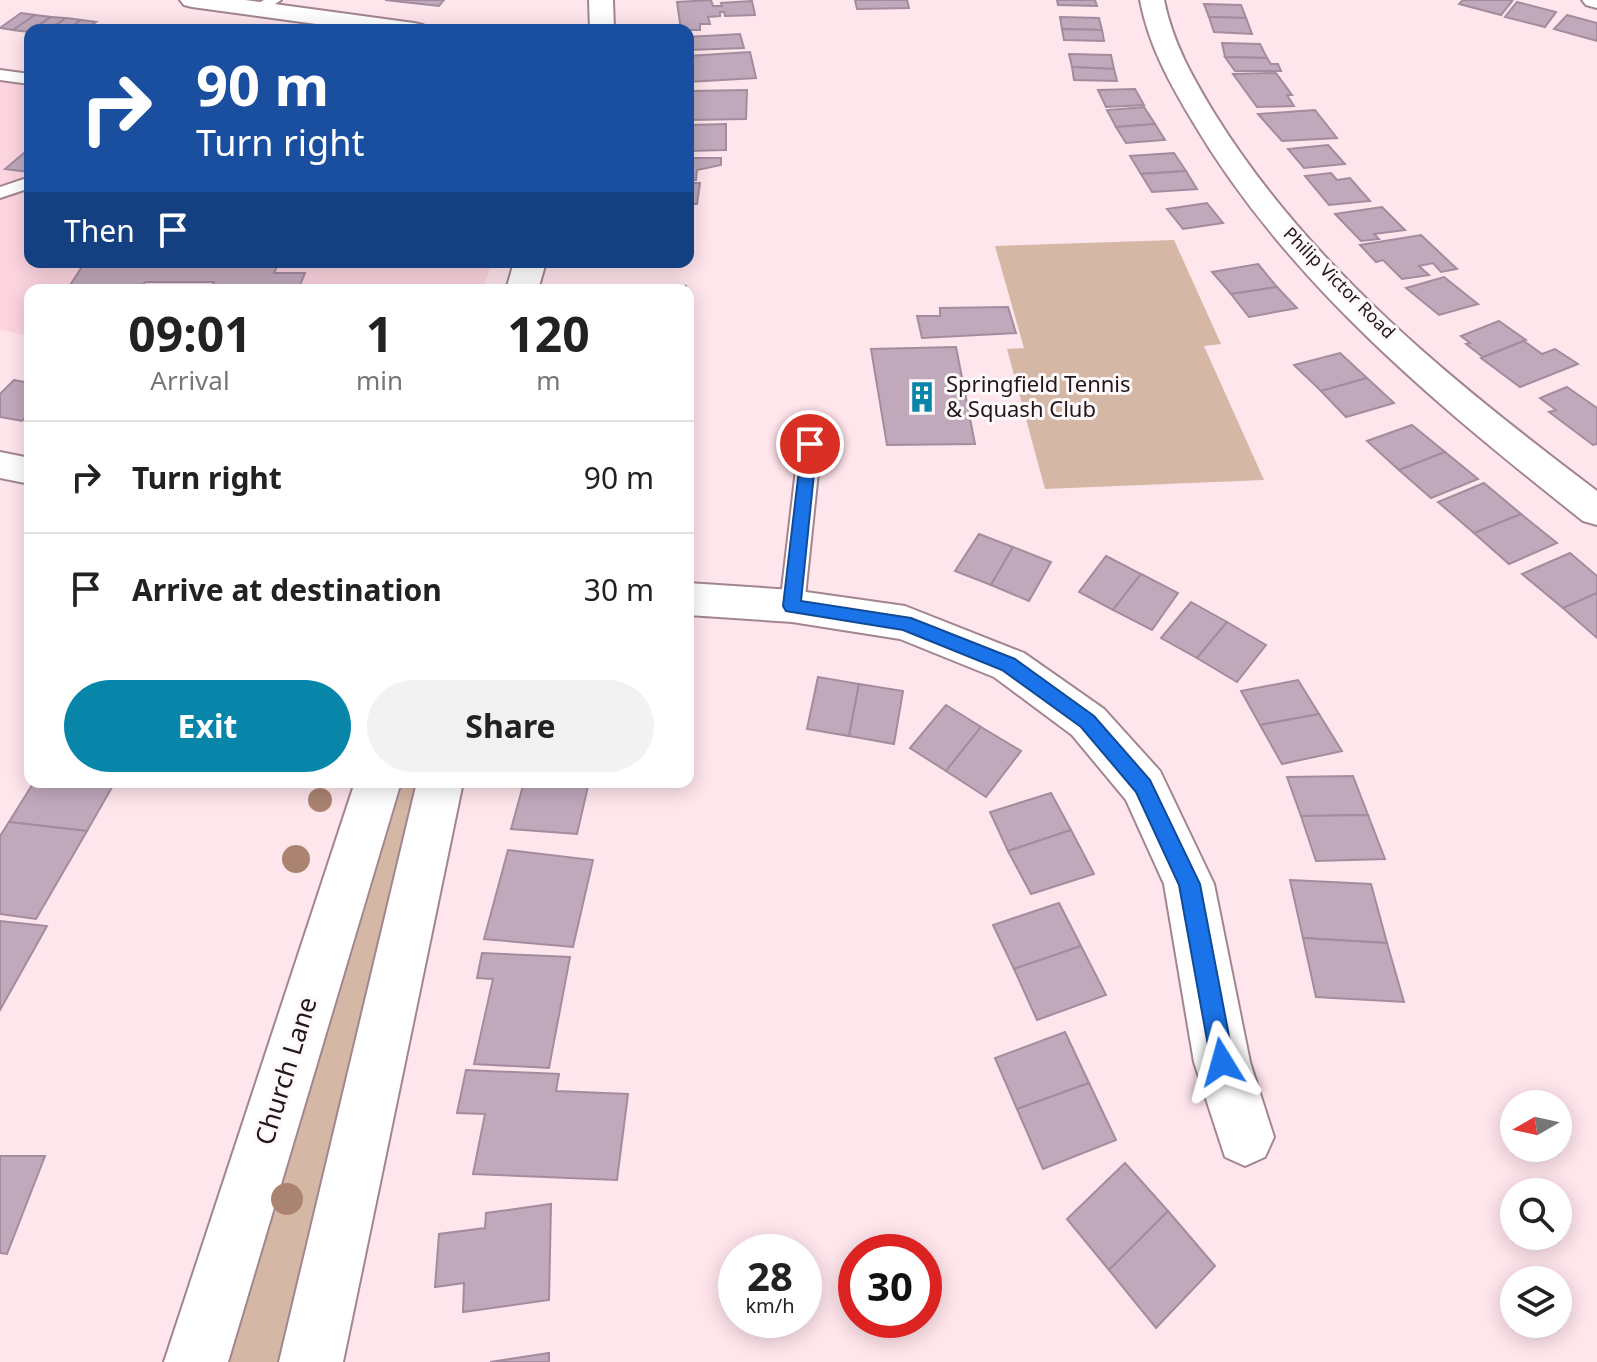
<!DOCTYPE html>
<style>
:root{--surface:#fff;--page:#f2f2f2;--text:#222;--muted:#767676;--line:#e0e0e0;--accent:#0886a9}
body{margin:0;font-family:"Noto Sans",sans-serif;background:var(--page);color:var(--text);height:100vh;display:flex;flex-direction:column;font-size:30px;white-space:nowrap}
*{box-sizing:border-box;margin:0}
p{font-size:26px;color:var(--muted)}
.icon{flex:none;width:44px;height:44px;fill:none;stroke:currentColor;stroke-width:2;stroke-linecap:round;stroke-linejoin:round}
.map{position:relative;flex:1;overflow:hidden}
.sheet{position:absolute;left:24px;top:284px;width:670px;height:504px;display:flex;flex-direction:column;background:var(--surface);border-radius:16px;box-shadow:0 4px 20px #0003}
.sheet>*{flex:none}
.hud{position:absolute;left:24px;top:24px;width:670px;height:244px;border-radius:16px;box-shadow:0 4px 20px #0003;background:#1a4fa0;color:#fff;overflow:hidden}
.needle{width:52px;rotate:261deg}
.tools{position:absolute;left:1500px;top:1090px;display:grid;gap:16px}
.tools a{display:grid;place-items:center;width:72px;height:72px;border-radius:50%;background:var(--surface);box-shadow:0 4px 20px #0003;font-size:40px}
.speed{position:absolute;left:718px;top:1234px;display:flex;gap:16px;font-size:40px;font-weight:700;text-align:center}
.speed>*{display:grid;place-content:center;width:104px;height:104px;border-radius:50%;background:var(--surface);box-shadow:0 4px 20px #0003;line-height:1}
.speed small{font-size:20px;font-weight:400}
.speed .limit{border:12px solid #d22;background:#fff;color:#111}
.pin{position:absolute;display:grid;place-items:center;width:68px;height:68px;color:#fff;margin:-34px;border:4px solid #fff;border-radius:50%;box-shadow:0 2px 8px #0007}
.me{position:absolute;width:88px;margin:-44px;rotate:352deg;stroke-linejoin:round;filter:drop-shadow(0 0 6px #0008)}
.turn{display:flex;align-items:center;gap:28px;height:168px;padding:0 40px;font-size:36px}
.turn .icon{width:104px;height:104px;stroke-width:2.5}
.turn b{display:block;font-size:56px;line-height:68px}
.then{display:flex;align-items:center;height:76px;padding:0 40px;background:#0003;gap:16px;font-size:30px}
.eta{display:flex;justify-content:space-evenly;align-items:center;height:136px;text-align:center}
.eta b{font-size:48px;font-weight:700;line-height:56px}
.cta{display:flex;gap:16px;margin-top:auto;padding:16px 40px}
.cta a{flex:1;height:92px;border-radius:48px;background:var(--accent);color:#fff;font-size:32px;font-weight:700;line-height:92px;text-align:center}
.cta a+a{background:var(--page);color:var(--text)}
ul{padding:0;list-style:none}
li{display:flex;align-items:center;gap:24px;height:112px;padding:0 40px;border-top:2px solid var(--line)}
li div{flex:1}
li b{display:block;font-size:30px}
li em{font-style:normal}
.map>svg:first-child{display:block}
.built{fill:#fdd5e0}
.green{fill:#d5b7a5}
.building{fill:#c1a9bc;stroke:#a28c9e;stroke-width:2}
.lines{fill:none;stroke-linecap:round;stroke-linejoin:round}
.lane-casing{stroke:#a3858e;stroke-width:4}
.street-casing{stroke:#a3858e;stroke-width:4}
.primary-casing{stroke:#a3858e;stroke-width:4}
.lane{fill:#fff;fill-rule:evenodd}
.street{fill:#fff;fill-rule:evenodd}
.primary{fill:#fff;fill-rule:evenodd}
.tree{fill:#ab8471}
.route{fill:#1a73e8;stroke:#114b97;stroke-width:2}
.labels{text-anchor:middle;stroke-width:6;stroke-linejoin:round;paint-order:stroke}
.far-street-label{font-size:18px;fill:#22171b;stroke:#fef8f9}
.poi-label{font-size:22px;fill:#22171b;stroke:#fef8f9;text-anchor:start}
.near-street-label{font-size:26px;fill:#22171b;stroke:#fef8f9}
</style>
<div class="map">
<svg width="1597" height="1362" viewBox="0 0 1597 1362">
<rect width="100%" height="100%" fill="#ffe5ec"/>
<polygon class="built" points="0,73 30,78 30,262 492,262 482,290 30,290 30,336 0,330"/>
<g class="green">
<polygon points="1174,240 1221,344 1204,346 1264,480 1045,489 1007,349 1024,348 995,246"/>
<polygon points="403,782 423,782 280,1362 229,1362"/>
</g>
<g class="building">
<polygon points="385,0 444,0 439,6"/>
<polygon points="711,0 713,6 722,6 721,3 752,1 755,15 725,16 724,12 720,12 720,16 708,17 710,24 700,24 700,30 681,30 677,2"/>
<polygon points="855,0 907,0 909,8 857,9"/>
<polygon points="1057,0 1095,0 1097,6 1058,5"/>
<polygon points="1463,0 1513,0 1501,15 1459,4"/>
<polygon points="1517,2 1556,12 1545,27 1505,17"/>
<polygon points="1204,4 1241,5 1246,18 1209,17"/>
<polygon points="21,13 35,15 13,30 0,28"/>
<polygon points="35,15 51,17 29,32 13,30"/>
<polygon points="1567,15 1597,23 1597,41 1554,29"/>
<polygon points="51,17 66,18 49,30 32,30"/>
<polygon points="1060,17 1099,18 1102,30 1062,29"/>
<polygon points="1209,17 1246,18 1252,34 1214,32"/>
<polygon points="66,18 81,20 67,30 49,30"/>
<polygon points="81,20 96,22 85,30 67,30"/>
<polygon points="1062,29 1102,30 1104,41 1064,40"/>
<polygon points="740,34 744,48 688,50 688,37"/>
<polygon points="1222,43 1260,44 1267,58 1225,57"/>
<polygon points="750,52 756,78 688,82 688,56"/>
<polygon points="1069,54 1111,55 1114,69 1072,67"/>
<polygon points="1225,57 1267,58 1271,64 1278,64 1281,71 1235,71"/>
<polygon points="1072,67 1114,69 1117,81 1074,80"/>
<polygon points="1276,73 1292,95 1287,95 1294,106 1257,107 1233,74"/>
<polygon points="1135,89 1144,105 1106,107 1098,90"/>
<polygon points="747,90 746,119 688,120 688,91"/>
<polygon points="1144,107 1155,124 1116,127 1107,110"/>
<polygon points="1315,110 1337,138 1282,141 1258,114"/>
<polygon points="726,124 726,150 688,151 688,125"/>
<polygon points="1155,124 1165,140 1126,143 1116,127"/>
<polygon points="1328,145 1345,164 1304,168 1288,149"/>
<polygon points="30,148 30,172 5,169"/>
<polygon points="1174,153 1186,171 1141,174 1130,156"/>
<polygon points="688,158 721,158 721,165 697,170 696,180 688,180"/>
<polygon points="1186,171 1197,189 1152,192 1141,174"/>
<polygon points="1331,173 1337,180 1350,178 1370,201 1329,205 1305,176"/>
<polygon points="688,183 700,183 697,204 688,204"/>
<polygon points="1207,203 1223,223 1183,229 1167,209"/>
<polygon points="1382,207 1405,230 1374,234 1379,239 1361,241 1335,214"/>
<polygon points="1421,235 1457,269 1441,272 1433,263 1419,266 1429,275 1402,279 1383,260 1376,262 1360,245"/>
<polygon points="85,262 279,262 274,273 305,273 298,290 210,290 214,282 145,282 140,290 67,290"/>
<polygon points="1258,264 1277,287 1231,294 1212,272"/>
<polygon points="1444,277 1478,304 1439,315 1406,288"/>
<polygon points="686,286 686,290 640,290 640,288"/>
<polygon points="1277,287 1297,308 1249,317 1231,294"/>
<polygon points="1008,307 1016,333 922,338 917,316 940,316 940,308"/>
<polygon points="1499,321 1526,340 1483,357 1466,344 1470,343 1461,336"/>
<polygon points="1524,341 1542,354 1555,349 1578,364 1520,387 1481,358"/>
<polygon points="956,347 975,444 887,445 871,349"/>
<polygon points="1340,353 1367,378 1321,391 1294,365"/>
<polygon points="1367,378 1394,403 1346,417 1321,391"/>
<polygon points="14,380 30,383 30,412 22,421 0,417 0,394"/>
<polygon points="1567,387 1597,408 1597,444 1593,445 1549,412 1556,410 1540,398"/>
<polygon points="1412,425 1445,452 1399,470 1367,441"/>
<polygon points="1445,452 1478,479 1431,498 1399,470"/>
<polygon points="1484,483 1521,514 1474,533 1438,502"/>
<polygon points="1521,514 1557,543 1509,564 1474,533"/>
<polygon points="979,534 1013,547 991,585 955,571"/>
<polygon points="1013,547 1051,562 1029,601 991,585"/>
<polygon points="1570,553 1597,576 1597,593 1563,608 1522,574"/>
<polygon points="1106,556 1141,574 1113,610 1079,592"/>
<polygon points="1141,574 1178,593 1152,630 1113,610"/>
<polygon points="1597,593 1597,638 1563,608"/>
<polygon points="1191,602 1227,622 1197,658 1161,638"/>
<polygon points="1227,622 1266,645 1237,682 1197,658"/>
<polygon points="818,677 859,684 849,736 807,729"/>
<polygon points="1298,680 1319,714 1260,725 1241,691"/>
<polygon points="859,684 903,691 894,744 849,736"/>
<polygon points="946,705 981,727 946,771 910,748"/>
<polygon points="1319,714 1342,751 1282,764 1260,725"/>
<polygon points="981,727 1021,751 986,797 946,771"/>
<polygon points="1353,776 1368,815 1301,816 1287,777"/>
<polygon points="34,782 115,782 87,831 9,822"/>
<polygon points="524,782 589,782 577,834 511,829"/>
<polygon points="1051,793 1071,830 1008,851 990,812"/>
<polygon points="1368,815 1385,859 1316,861 1301,816"/>
<polygon points="9,822 87,831 36,919 0,914 0,836"/>
<polygon points="1071,830 1094,874 1031,894 1008,851"/>
<polygon points="508,850 593,860 573,947 484,939"/>
<polygon points="1290,880 1371,884 1387,943 1303,938"/>
<polygon points="1059,903 1081,946 1014,969 993,925"/>
<polygon points="0,921 47,926 0,1010"/>
<polygon points="1303,938 1387,943 1404,1002 1316,997"/>
<polygon points="1081,946 1106,995 1037,1020 1014,969"/>
<polygon points="482,953 570,957 549,1068 474,1064 493,979 477,978"/>
<polygon points="1065,1032 1089,1083 1017,1109 995,1058"/>
<polygon points="466,1070 559,1074 556,1091 628,1094 617,1180 473,1174 485,1114 457,1113"/>
<polygon points="1089,1083 1116,1140 1043,1169 1017,1109"/>
<polygon points="0,1156 45,1156 7,1254 0,1253"/>
<polygon points="1125,1163 1168,1211 1109,1270 1067,1219"/>
<polygon points="551,1204 549,1300 463,1312 464,1283 435,1287 439,1234 485,1228 486,1213"/>
<polygon points="1168,1211 1215,1266 1156,1328 1109,1270"/>
<polygon points="549,1353 549,1362 490,1362"/>
</g>
<g class="lines">
<defs>
<g id="lane">
<polygon points="264,0 281,0 263,12 253,12 253,6"/>
<polygon points="0,70 30,74 30,84 0,80"/>
<polygon points="30,177 30,188 0,198 0,187"/>
<polygon points="810,436 818,439 821,444 804,606 801,613 792,616 783,613 780,606 799,444 802,439"/>
</g>
<g id="street">
<polygon points="180,0 245,0 414,23 423,25 426,30 360,30 192,7 184,5"/>
<path d="M 1140,0 L 1164,0 C 1173,44 1193,78 1216,116 C 1311,268 1455,384 1597,491 L 1597,525 L 1583,521 C 1438,406 1288,283 1193,122 C 1169,82 1149,46 1140,0 Z"/>
<polygon points="1582,0 1597,0 1597,8 1586,5"/>
<polygon points="0,452 30,458 30,484 0,478"/>
<polygon points="688,583 792,590 905,606 1024,653 1104,709 1160,771 1214,884 1250,1062 1274,1137 1265,1157 1245,1166 1225,1157 1194,1062 1164,884 1126,800 1072,735 994,677 900,639 792,622 688,615"/>
<polygon points="417,782 463,782 343,1362 279,1362"/>
</g>
<g id="primary">
<polygon points="589,0 613,0 614,30 590,30"/>
<polygon points="514,262 546,262 538,290 506,290"/>
<polygon points="355,782 401,782 228,1362 164,1362"/>
</g>
</defs>
<use href="#lane" class="lane-casing"/>
<use href="#street" class="street-casing"/>
<use href="#primary" class="primary-casing"/>
<use href="#lane" class="lane"/>
<use href="#street" class="street"/>
<use href="#primary" class="primary"/>
</g>
<g class="tree">
<circle cx="320" cy="800" r="12"/>
<circle cx="296" cy="859" r="14"/>
<circle cx="287" cy="1199" r="16"/>
</g>
<polygon class="route" points="810,438 817,444 801,601 911,618 1015,659 1094,716 1150,780 1200,884 1234,1062 1230,1070 1222,1073 1214,1070 1211,1062 1179,885 1136,792 1081,727 1002,670 903,630 786,611 783,606 802,444"/>
<defs>
<symbol id="building-bare" viewBox="-9 -9 18 18"><path d="M-4-6H4V6H1V3H-1V6H-4ZM-2.5-4.3h1.7v1.8h-1.7ZM.8-4.3h1.7v1.8H.8ZM-2.5-1h1.7V.8h-1.7ZM.8-1h1.7V.8H.8Z" fill="#0886a9" stroke="#fef8f9" stroke-width="2.5" paint-order="stroke"/></symbol>
</defs>
<g fill-rule="evenodd">
<use href="#building-bare" x="900" y="375" width="44" height="44"/>
</g>
<g class="labels">
<g class="far-street-label">
<text transform="translate(1339 283) rotate(45)" y="6">Philip Victor Road</text>
</g>
<g class="poi-label">
<text x="946" y="392">Springfield Tennis<tspan x="946" dy="25">&amp; Squash Club</tspan></text>
</g>
<g class="near-street-label">
<text transform="translate(286 1071) rotate(-73)" y="9">Church Lane</text>
</g>
</g>
</svg>
<div class="tools">
<a><svg class="needle" viewBox="-14 -14 28 28"><path d="M0-13l5 13h-10z" fill="#e53935"/><path d="M0 13l5-13h-10z" fill="#767676"/></svg></a>
<a><svg class="icon" aria-label="search" viewBox="0 0 24 24"><circle cx="10" cy="10" r="6"/><path d="M15 15l6 6"/></svg></a>
<a><svg class="icon" aria-label="layers" viewBox="0 0 24 24"><path d="M12 4l9 5-9 5-9-5zM3 14l9 5 9-5"/></svg></a>
</div>
<div class="speed"><div>28<small>km/h</small></div><div class="limit">30</div></div>
<div class="pin" style="left:810px;top:444px;background:#d93025"><svg class="icon" aria-label="arrive" viewBox="0 0 24 24"><path d="M6 21V4h12l-3 4 3 4H6"/></svg></div>
<svg class="me" style="left:1222px;top:1062px" viewBox="-20 -20 40 40"><path d="M0-17L14 15 0 8-14 15z" fill="#1a73e8" stroke="#fff" stroke-width="4"/></svg>
<div class="hud">
<div class="turn"><svg class="icon" aria-label="right" viewBox="0 0 24 24"><path d="M7 20v-9h11M14 6l5 5-5 5"/></svg><div><b>90 m</b>Turn right</div></div>
<div class="then">Then<svg class="icon" aria-label="arrive" viewBox="0 0 24 24"><path d="M6 21V4h12l-3 4 3 4H6"/></svg></div>
</div>
<section class="sheet">
<div class="eta">
<div><b>09:01</b><p>Arrival</p></div>
<div><b>1</b><p>min</p></div>
<div><b>120</b><p>m</p></div>
</div>
<ul>
<li><svg class="icon" aria-label="right" viewBox="0 0 24 24"><path d="M7 20v-9h11M14 6l5 5-5 5"/></svg><div><b>Turn right</b></div><em>90 m</em></li>
<li><svg class="icon" aria-label="arrive" viewBox="0 0 24 24"><path d="M6 21V4h12l-3 4 3 4H6"/></svg><div><b>Arrive at destination</b></div><em>30 m</em></li>
</ul>
<div class="cta"><a>Exit</a><a>Share</a></div>
</section>
</div>
